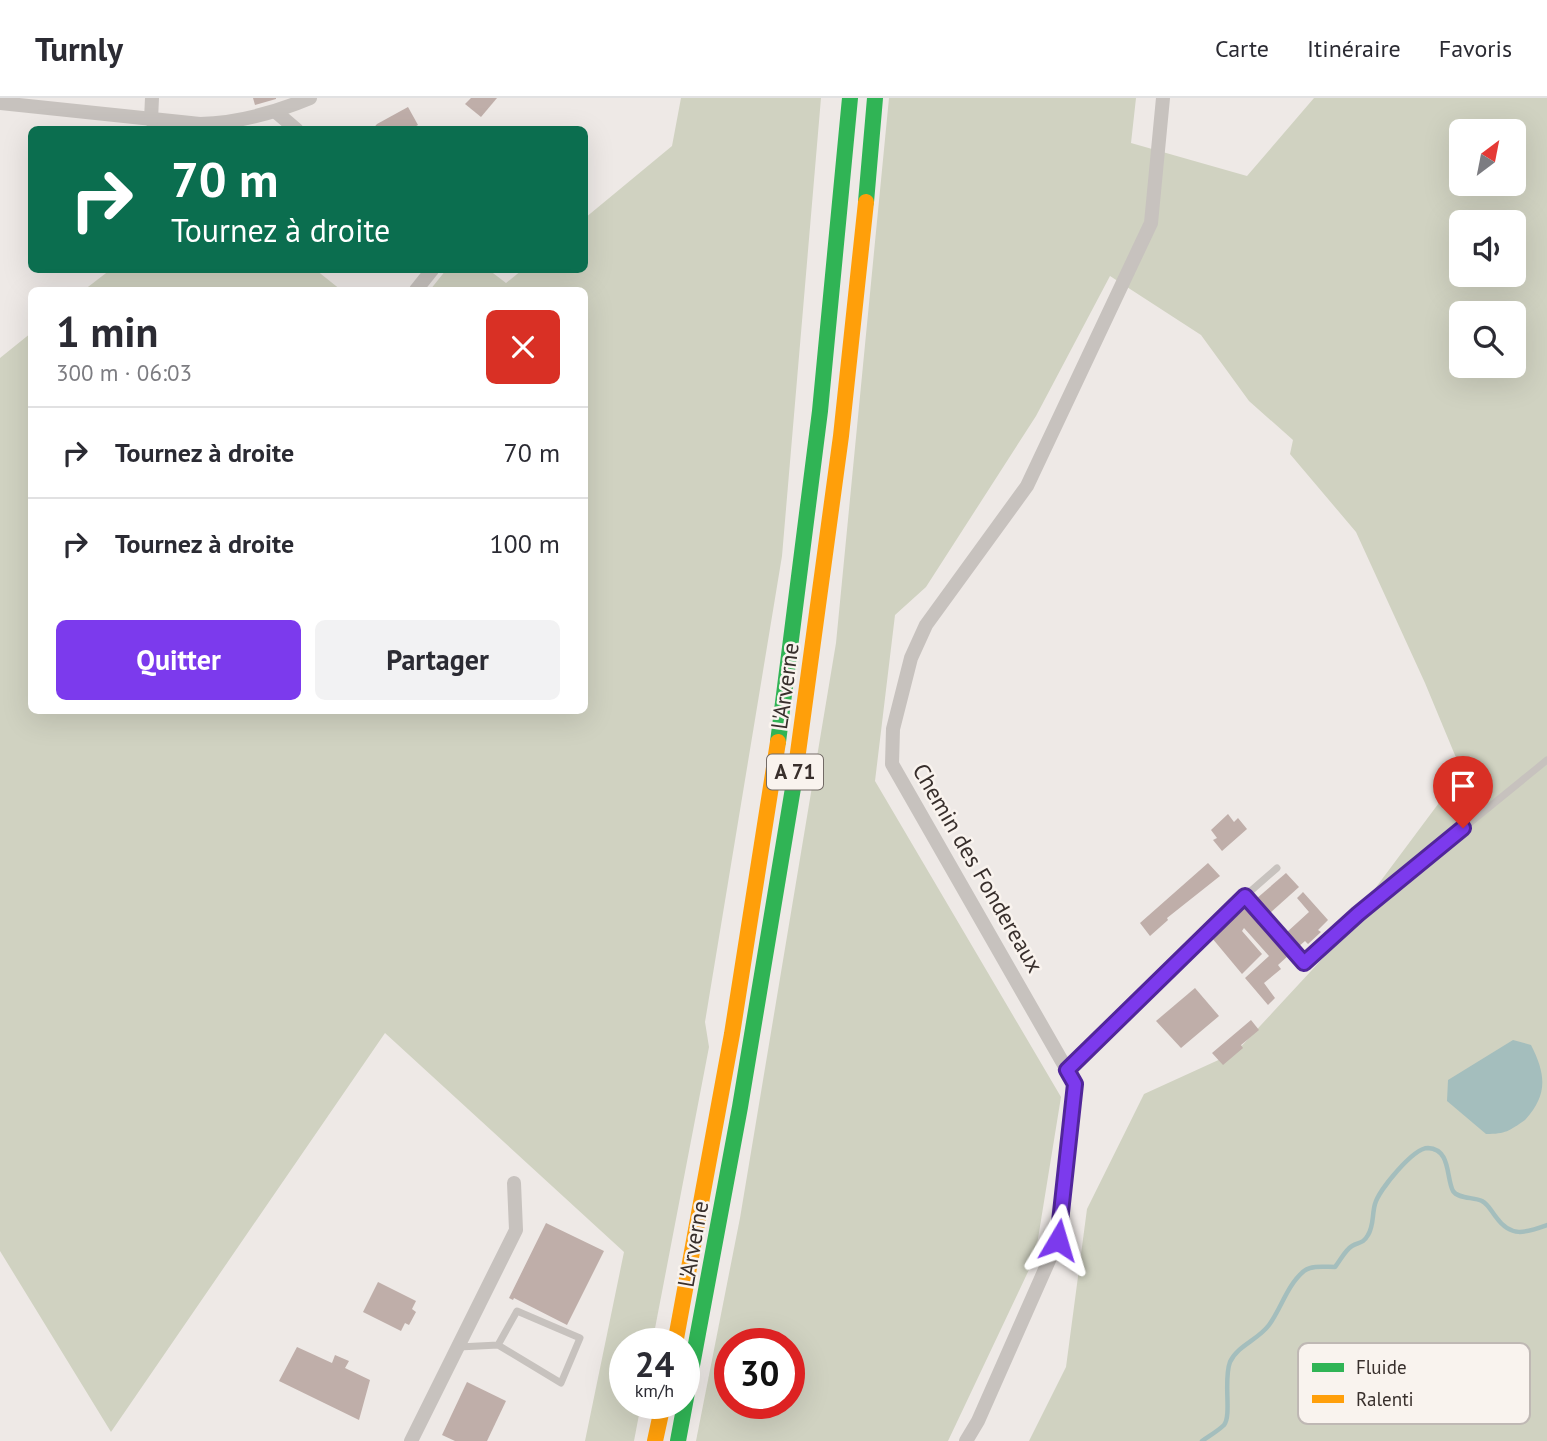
<!DOCTYPE html>
<html lang="fr">
<meta charset="utf-8">
<style>
:root{--surface:#fff;--page:#f2f2f3;--text:#2b2b33;--muted:#7c7c81;--line:#e1e1e2;--accent:#7c3aed}
body{margin:0;font-family:"PT Sans",sans-serif;background:var(--page);color:var(--text);height:100vh;display:flex;flex-direction:column;font-size:26px;white-space:nowrap}
*{box-sizing:border-box;margin:0}
p{font-size:23px;color:var(--muted)}
.icon{flex:none;width:38px;height:38px;fill:none;stroke:currentColor;stroke-width:2;stroke-linecap:round;stroke-linejoin:round}
.map{position:relative;flex:1;overflow:hidden}
.sheet{position:absolute;left:28px;top:189px;width:560px;height:427px;display:flex;flex-direction:column;background:var(--surface);border-radius:10px;box-shadow:0 7px 28px #0002}
.sheet>*{flex:none}
.hud{position:absolute;left:28px;top:28px;width:560px;height:147px;border-radius:10px;box-shadow:0 7px 28px #0002;background:#0b6e4f;color:#fff;overflow:hidden}
.needle{width:46px;rotate:32deg}
.buttons{position:absolute;left:1449px;top:21px;display:grid;gap:14px}
.buttons a{display:grid;place-items:center;width:77px;height:77px;border-radius:10px;background:var(--surface);box-shadow:0 7px 28px #0002;font-size:35px}
.speed{position:absolute;left:609px;top:1230px;display:flex;gap:14px;font-size:35px;font-weight:700;text-align:center}
.speed>*{display:grid;place-content:center;width:91px;height:91px;border-radius:50%;background:var(--surface);box-shadow:0 7px 28px #0002;line-height:1}
.speed small{font-size:18px;font-weight:400}
.speed .limit{border:10px solid #d22;background:#fff;color:#111}
.pin{position:absolute;display:grid;place-items:center;width:60px;height:60px;color:#fff;margin:-72px -30px;border-radius:50% 50% 50% 0;rotate:-45deg;box-shadow:0 0 7px #0007}
.pin .icon{rotate:45deg}
.me{position:absolute;width:77px;margin:-38px;rotate:7deg;stroke-linejoin:round;filter:drop-shadow(0 0 5px #0008)}
.turn{display:flex;align-items:center;gap:24px;height:147px;padding:0 28px;font-size:32px}
.turn .icon{width:91px;height:91px;stroke-width:2.5}
.turn b{display:block;font-size:49px;line-height:60px}
.round{display:grid;place-items:center;flex:none;width:74px;height:74px;border-radius:10px;background:var(--page)}
.head{display:flex;align-items:center;justify-content:space-between;height:119px;padding:0 28px}
h1{font-size:42px;font-weight:800;line-height:52px}
.cta{display:flex;gap:14px;margin-top:auto;padding:14px 28px}
.cta a{flex:1;height:80px;border-radius:10px;background:var(--accent);color:#fff;font-size:28px;font-weight:800;line-height:80px;text-align:center}
.cta a+a{background:var(--page);color:var(--text)}
ul{padding:0;list-style:none}
li{display:flex;align-items:center;gap:21px;height:91px;padding:0 28px;border-top:2px solid var(--line)}
li div{flex:1}
li b{display:block;font-size:26px}
li em{font-style:normal}
header{display:flex;align-items:center;gap:42px;box-sizing:border-box;height:98px;padding:0 35px;background:var(--surface);border-bottom:2px solid var(--line)}
header strong{font-size:33px}
nav{display:flex;gap:38px;margin-inline-start:auto;font-size:24px}
.map>svg:first-child{display:block}
.green{fill:#d0d2c1;fill-rule:evenodd}
.water{fill:#a4bebd}
.lines{fill:none;stroke-linecap:round;stroke-linejoin:round}
.stream{stroke:#a4bebd;stroke-width:4.5}
.building{fill:#bfaea9}
.lane{stroke:#c7c2be;stroke-width:7}
.street{stroke:#c7c2be;stroke-width:14}
.fast{stroke:#30b455;stroke-width:16}
.slow{stroke:#ff9f0a;stroke-width:16}
.route-casing{stroke:#51269a;stroke-width:18}
.route{stroke:#7c3aed;stroke-width:12}
.labels{text-anchor:middle;stroke-width:5;stroke-linejoin:round;paint-order:stroke}
.shield{fill:#f9f3ee;stroke:#726a66;stroke-width:2}
.shield-label{font-size:21px;font-weight:bold;fill:#382f2c}
.street-label{font-size:23px;fill:#382f2c;stroke:#f9f3ee}
.key{fill:#f9f3ee;stroke:#bfb8b4;stroke-width:2}
.key-label{font-size:19px;fill:#382f2c}
</style>
<header>
<strong>Turnly</strong>
<nav><a>Carte</a><a>Itinéraire</a><a>Favoris</a></nav>
</header>
<div class="map">
<svg width="1547" height="1343" viewBox="0 0 1547 1343">
<rect width="100%" height="100%" fill="#eee9e6"/>
<g class="green">
<polygon points="681,0 821,0 782,458 705,924 709,949 652,1246 625,1246 625,1306 641,1306 634,1343 585,1343 624,1154 385,935 111,1334 0,1153 0,260 31,235 32,612 584,612 584,192 430,192 446,172 489,172 506,185 522,172 584,172 585,120 672,48"/>
<path d="M 889,0 L 1136,0 L 1131,45 L 1247,78 L 1314,0 L 1547,0 L 1547,1343 L 1029,1343 L 1066,1269 L 1087,1111 L 1144,996 L 1236,954 L 1324,859 L 1462,674 L 1425,585 L 1356,434 L 1290,356 L 1293,342 L 1249,303 L 1201,237 L 1110,178 L 1036,318 L 926,489 L 895,517 L 875,683 L 1061,999 L 1035,1159 L 948,1343 L 696,1343 L 740,1120 L 836,545 ZM 1461,33 L 1514,33 L 1514,86 L 1461,86 ZM 1461,124 L 1514,124 L 1514,177 L 1461,177 ZM 1461,215 L 1514,215 L 1514,268 L 1461,268 ZM 730,1246 L 789,1246 L 789,1306 L 730,1306 Z"/>
<polygon points="110,172 316,172 341,192 84,192"/>
</g>
<path class="water" d="M 1513,942 L 1531,947 C 1547,978 1547,998 1525,1022 C 1509,1033 1506,1036 1486,1036 L 1447,1003 L 1448,982 Z"/>
<g class="lines">
<path class="stream" d="M 1202,1343 C 1209,1338 1218,1333 1224,1327 C 1232,1317 1223,1282 1230,1264 C 1237,1248 1258,1242 1269,1227 C 1281,1211 1287,1187 1304,1173 C 1312,1167 1325,1169 1335,1169 C 1340,1163 1345,1152 1352,1148 C 1359,1144 1363,1146 1368,1137 C 1374,1127 1372,1116 1375,1106 C 1379,1092 1413,1050 1428,1050 C 1451,1051 1446,1080 1453,1093 C 1458,1101 1474,1099 1482,1103 C 1489,1107 1491,1113 1496,1119 C 1511,1140 1525,1135 1547,1127"/>
</g>
<g class="building">
<polygon points="253,0 276,0 276,1 255,7"/>
<polygon points="471,0 497,0 481,19 465,6"/>
<polygon points="408,9 418,27 409,32 372,32 377,26"/>
<polygon points="1228,716 1234,724 1238,720 1247,731 1222,753 1213,742 1217,740 1211,732"/>
<polygon points="1208,765 1220,778 1167,820 1168,822 1150,838 1140,825"/>
<polygon points="1286,775 1299,789 1269,816 1256,801"/>
<polygon points="1303,794 1328,822 1318,832 1321,834 1308,846 1305,843 1298,849 1286,835 1309,814 1297,800"/>
<polygon points="1247,809 1289,857 1278,867 1281,871 1264,885 1275,900 1268,907 1245,880 1269,858 1244,830 1242,833 1262,856 1242,876 1212,840"/>
<polygon points="1195,890 1219,918 1181,950 1156,923"/>
<polygon points="1251,922 1259,932 1241,947 1243,950 1223,967 1212,955"/>
<polygon points="546,1125 604,1153 567,1227 514,1200 513,1202 509,1200"/>
<polygon points="378,1184 416,1203 412,1211 416,1214 409,1227 405,1225 401,1233 363,1214"/>
<polygon points="297,1249 332,1265 335,1257 349,1263 345,1270 370,1282 359,1322 279,1283"/>
<polygon points="467,1284 506,1303 487,1343 455,1343 442,1337"/>
</g>
<g class="lines">
<g class="lane">
<polyline points="1245,798 1304,865 1358,816 1547,662"/>
<polyline points="1068,972 1245,798 1277,770"/>
<polyline points="459,1249 498,1247 561,1285 580,1240 517,1213 498,1247"/>
</g>
<g class="street">
<path d="M 0,5 L 200,26 C 239,25 274,15 310,0"/>
<polyline points="276,14 297,32"/>
<polyline points="151,22 152,0"/>
<polyline points="416,192 432,172"/>
<polyline points="411,1343 516,1132 514,1085"/>
<polyline points="966,1343 978,1323 1058,1142 1075,986 892,666 893,631 911,560 926,527 1027,388 1151,125 1163,0"/>
</g>
<g class="fast">
<polyline points="866,104 875,0"/>
<polyline points="778,644 820,313 850,0"/>
<polyline points="678,1343 740,1009 794,684"/>
</g>
<g class="slow">
<polyline points="794,684 841,338 866,104"/>
<polyline points="675,1246 732,936 778,644"/>
<polyline points="655,1343 663,1306"/>
</g>
</g>
<g class="lines">
<defs>
<polyline id="route" points="1058,1142 1075,986 1067,972 1245,798 1304,865 1358,816 1463,730"/>
</defs>
<use href="#route" class="route-casing"/>
<use href="#route" class="route"/>
</g>
<g class="labels">
<rect class="shield" x="767" y="656.5" width="56" height="35" rx="5"/>
<g class="shield-label">
<text x="795" y="681">A 71</text>
</g>
<g class="street-label">
<text transform="translate(785 588) rotate(-82)" y="8">L'Arverne</text>
<text transform="translate(978 770) rotate(60)" y="8">Chemin des Fondereaux</text>
<text transform="translate(693 1146) rotate(-80)" y="8">L'Arverne</text>
</g>
</g>
<rect x="1298" y="1245" width="232" height="81" rx="10" class="key"/>
<rect x="1312" y="1265" width="32" height="9" fill="#30b455"/>
<rect x="1312" y="1297" width="32" height="8" fill="#ff9f0a"/>
<g class="key-label">
<text x="1356" y="1276">Fluide</text>
<text x="1356" y="1308">Ralenti</text>
</g>
</svg>
<div class="buttons">
<a><svg class="needle" viewBox="-14 -14 28 28"><path d="M0-13l5 13h-10z" fill="#e53935"/><path d="M0 13l5-13h-10z" fill="#7c7c81"/></svg></a>
<a><svg class="icon" aria-label="sound" viewBox="0 0 24 24"><path d="M4 9h4l5-4v14l-5-4H4zM17 9q2 3 0 6"/></svg></a>
<a><svg class="icon" aria-label="search" viewBox="0 0 24 24"><circle cx="10" cy="10" r="6"/><path d="M15 15l6 6"/></svg></a>
</div>
<div class="speed"><div>24<small>km/h</small></div><div class="limit">30</div></div>
<div class="pin" style="left:1463px;top:730px;background:#d93025"><svg class="icon" aria-label="arrive" viewBox="0 0 24 24"><path d="M6 21V4h12l-3 4 3 4H6"/></svg></div>
<svg class="me" style="left:1058px;top:1142px" viewBox="-20 -20 40 40"><path d="M0-17L14 15 0 8-14 15z" fill="#7c3aed" stroke="#fff" stroke-width="4"/></svg>
<div class="hud">
<div class="turn"><svg class="icon" aria-label="right" viewBox="0 0 24 24"><path d="M7 20v-9h11M14 6l5 5-5 5"/></svg><div><b>70 m</b>Tournez à droite</div></div>
</div>
<section class="sheet">
<div class="head"><div><h1>1 min</h1><p>300 m · 06:03</p></div><a class="round" style="background:#d93025;color:#fff"><svg class="icon" aria-label="close" viewBox="0 0 24 24"><path d="M6 6l12 12M18 6L6 18"/></svg></a></div>
<ul>
<li><svg class="icon" aria-label="right" viewBox="0 0 24 24"><path d="M7 20v-9h11M14 6l5 5-5 5"/></svg><div><b>Tournez à droite</b></div><em>70 m</em></li>
<li><svg class="icon" aria-label="right" viewBox="0 0 24 24"><path d="M7 20v-9h11M14 6l5 5-5 5"/></svg><div><b>Tournez à droite</b></div><em>100 m</em></li>
</ul>
<div class="cta"><a>Quitter</a><a>Partager</a></div>
</section>
</div>
